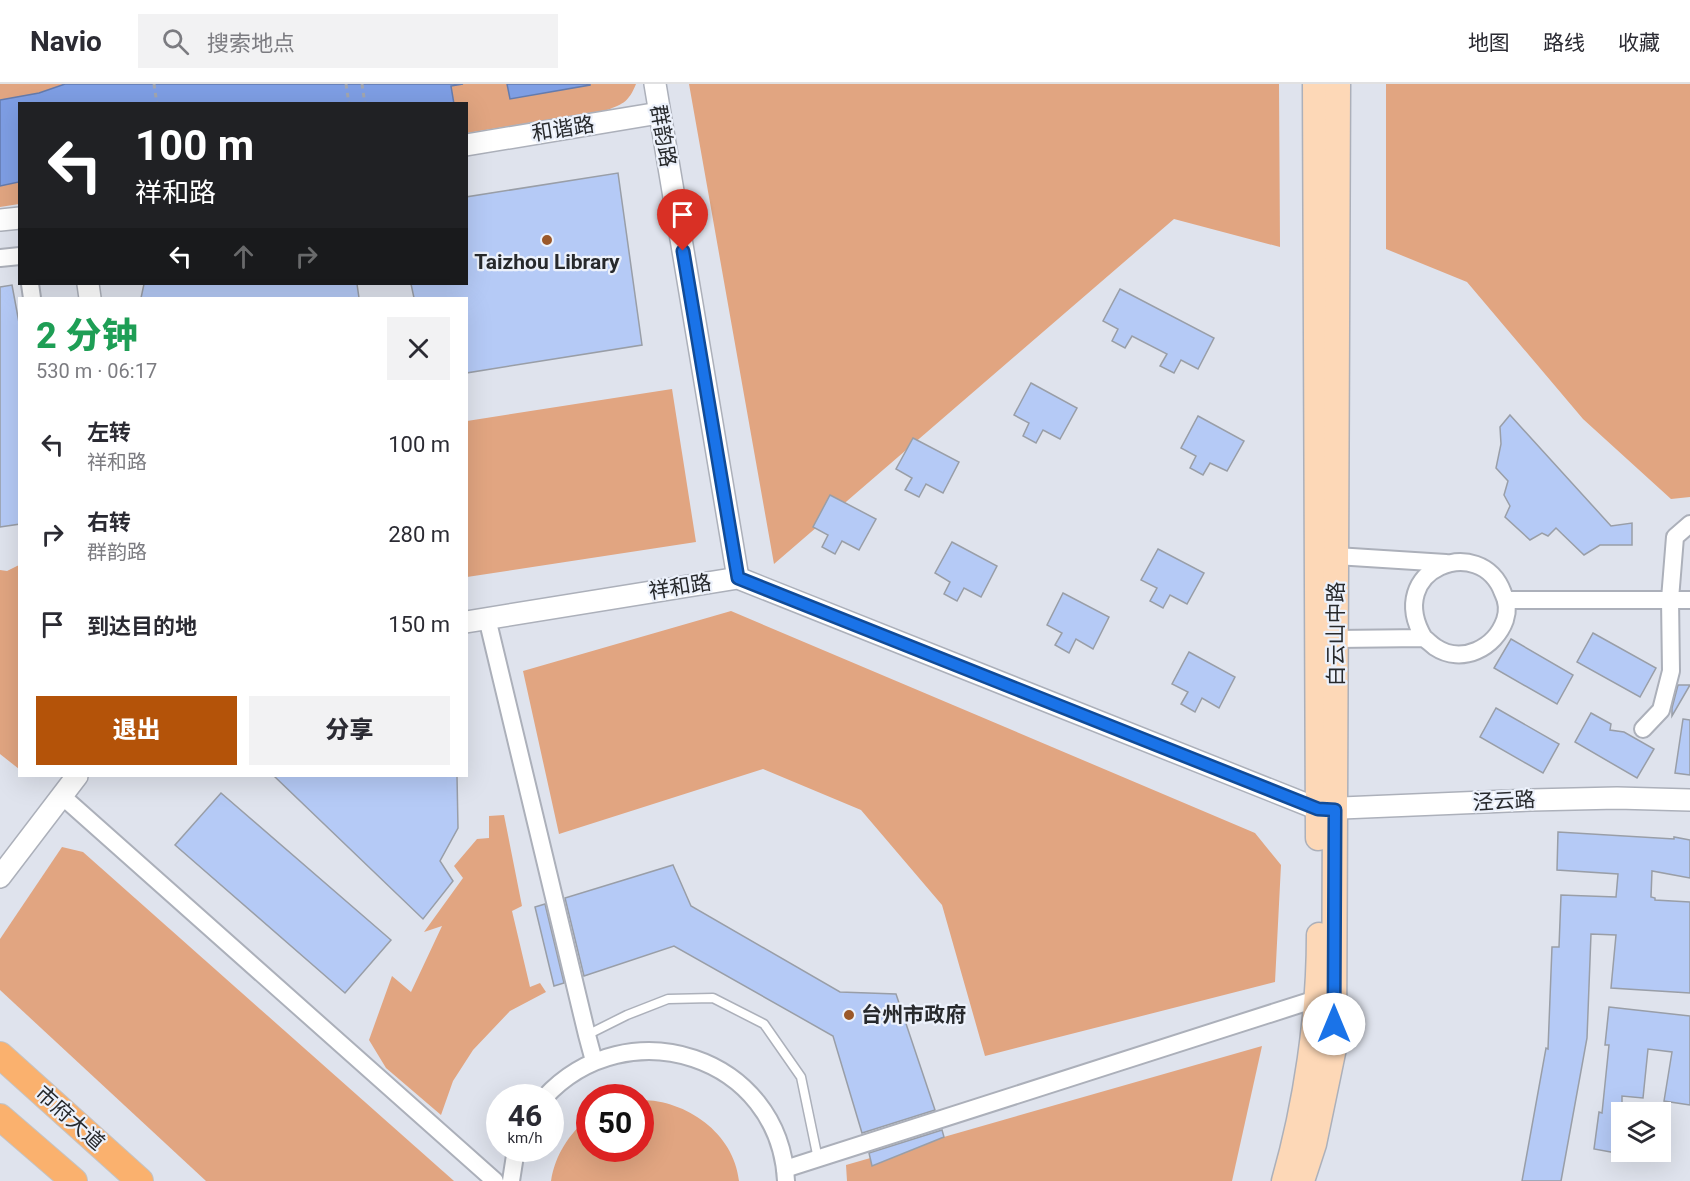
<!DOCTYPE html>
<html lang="zh">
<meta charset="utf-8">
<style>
:root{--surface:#fff;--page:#f2f2f3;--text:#2b2b33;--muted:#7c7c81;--line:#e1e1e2;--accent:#b45309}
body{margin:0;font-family:Roboto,"Noto Sans SC",sans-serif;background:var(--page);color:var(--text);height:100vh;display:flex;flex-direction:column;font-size:22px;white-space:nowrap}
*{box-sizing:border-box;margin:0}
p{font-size:20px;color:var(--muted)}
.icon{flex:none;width:33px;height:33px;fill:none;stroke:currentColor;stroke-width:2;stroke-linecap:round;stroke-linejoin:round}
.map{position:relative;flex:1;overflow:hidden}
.sheet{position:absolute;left:18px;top:213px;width:450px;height:480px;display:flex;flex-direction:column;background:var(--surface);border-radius:0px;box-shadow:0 6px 24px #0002}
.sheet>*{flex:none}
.hud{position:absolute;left:18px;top:18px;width:450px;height:183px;border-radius:0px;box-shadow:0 6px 24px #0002;background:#202124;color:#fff;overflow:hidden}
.fabs{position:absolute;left:1611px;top:1018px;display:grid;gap:12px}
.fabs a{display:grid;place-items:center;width:60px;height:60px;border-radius:0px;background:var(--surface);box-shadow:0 6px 24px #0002;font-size:30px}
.speed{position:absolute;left:486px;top:1000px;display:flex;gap:12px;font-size:30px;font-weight:700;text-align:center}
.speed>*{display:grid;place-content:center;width:78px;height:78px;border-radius:50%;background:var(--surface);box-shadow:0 6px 24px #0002;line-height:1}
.speed small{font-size:15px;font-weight:400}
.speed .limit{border:9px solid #d22;background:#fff;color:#111}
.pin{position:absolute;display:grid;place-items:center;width:51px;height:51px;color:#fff;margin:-62px -26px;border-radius:50% 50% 50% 0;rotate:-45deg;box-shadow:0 0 6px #0007}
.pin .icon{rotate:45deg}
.me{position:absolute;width:66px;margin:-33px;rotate:0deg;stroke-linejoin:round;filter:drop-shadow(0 0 4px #0008)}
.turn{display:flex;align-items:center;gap:21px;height:126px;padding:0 18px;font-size:27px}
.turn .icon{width:78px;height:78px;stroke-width:2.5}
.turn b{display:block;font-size:42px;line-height:51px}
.lanes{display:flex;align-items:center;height:57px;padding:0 18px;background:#0003;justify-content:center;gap:30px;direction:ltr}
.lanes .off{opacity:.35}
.round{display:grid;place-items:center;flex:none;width:63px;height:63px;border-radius:0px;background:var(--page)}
.summary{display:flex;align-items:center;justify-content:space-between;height:102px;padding:0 18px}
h1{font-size:36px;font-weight:800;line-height:45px;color:#1e9e55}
.cta{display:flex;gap:12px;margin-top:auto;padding:12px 18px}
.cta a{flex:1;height:69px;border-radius:0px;background:var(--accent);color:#fff;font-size:24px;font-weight:800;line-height:69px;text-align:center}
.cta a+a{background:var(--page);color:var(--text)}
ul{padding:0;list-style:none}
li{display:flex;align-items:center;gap:18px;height:90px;padding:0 18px}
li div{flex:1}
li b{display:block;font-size:22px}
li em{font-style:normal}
header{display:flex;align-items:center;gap:36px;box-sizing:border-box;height:84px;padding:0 30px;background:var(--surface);border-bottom:2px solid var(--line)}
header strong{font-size:28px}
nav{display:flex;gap:33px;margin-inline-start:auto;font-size:21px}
.search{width:420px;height:54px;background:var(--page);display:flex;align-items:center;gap:15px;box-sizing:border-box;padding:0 21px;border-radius:0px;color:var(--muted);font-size:22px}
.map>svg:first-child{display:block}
.green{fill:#e1a581}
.water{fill:#7e9ee4;stroke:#647bad;stroke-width:1.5}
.building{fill:#b5caf6;stroke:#999ea7;stroke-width:1.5}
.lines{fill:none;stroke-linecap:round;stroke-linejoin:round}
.service-casing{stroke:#acb0ba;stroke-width:11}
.minor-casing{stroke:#acb0ba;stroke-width:20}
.tertiary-casing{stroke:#acb0ba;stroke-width:24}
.secondary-casing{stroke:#acb0ba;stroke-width:27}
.primary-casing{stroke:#c3c3c4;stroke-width:28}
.path{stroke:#a3a6ae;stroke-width:3;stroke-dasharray:4.5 4.5;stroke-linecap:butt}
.service{stroke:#fff;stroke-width:8}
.minor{stroke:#fff;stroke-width:16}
.tertiary{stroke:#fff;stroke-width:21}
.secondary{stroke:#fdd8b7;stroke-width:24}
.primary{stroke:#fab16e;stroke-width:26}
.route-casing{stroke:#114b97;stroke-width:15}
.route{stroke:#1a73e8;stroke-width:10}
.poi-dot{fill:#9b5829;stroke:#ecf1fb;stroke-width:2}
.labels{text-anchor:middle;stroke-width:4.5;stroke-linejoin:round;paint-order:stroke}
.street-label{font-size:21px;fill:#27292c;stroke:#ecf1fb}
.poi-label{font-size:21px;font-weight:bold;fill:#27292c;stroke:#ecf1fb}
</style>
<header>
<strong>Navio</strong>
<div class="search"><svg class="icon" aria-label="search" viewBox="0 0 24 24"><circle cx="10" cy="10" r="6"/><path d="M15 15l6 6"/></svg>搜索地点</div>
<nav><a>地图</a><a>路线</a><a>收藏</a></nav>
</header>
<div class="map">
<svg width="1690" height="1097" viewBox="0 0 1690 1097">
<rect width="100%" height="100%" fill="#dfe3ed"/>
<g class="green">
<path d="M 0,0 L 636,0 C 629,17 624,20 607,26 L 467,49 L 466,20 L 20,20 L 19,120 L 0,123 Z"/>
<polygon points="689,0 1279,0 1280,163 1174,135 774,480"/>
<polygon points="1386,0 1690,0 1690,413 1671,415 1583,335 1467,198 1386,165"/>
<polygon points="672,305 696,458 467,493 467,337"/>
<polygon points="19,481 19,685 0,670 0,486 7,487"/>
<polygon points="731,527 1255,749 1281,781 1275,898 985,972 942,821 861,726 763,685 559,750 523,587"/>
<polygon points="504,731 522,822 512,827 530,903 540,899 546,908 510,927 473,966 453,997 441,1031 386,984 369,956 392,892 411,908 442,842 424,848 463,794 454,782 477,755 489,754 489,732"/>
<polygon points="62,763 83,768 454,1097 206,1097 0,906 0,855"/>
<polygon points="1262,962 1232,1097 847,1097 846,1081"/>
<path d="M 641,1016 C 686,1016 734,1049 739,1097 L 551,1097 C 555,1071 569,1050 589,1033 L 590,1065 L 640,1065 Z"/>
</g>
<g class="water">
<polygon points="65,0 463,0 451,2 454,20 20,20 19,98 0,102 0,16 39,9"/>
<polygon points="507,0 590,0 590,1 510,15"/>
</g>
<g class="building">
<polygon points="618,89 642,261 466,289 466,214 414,214 411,200 466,200 466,113"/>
<polygon points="144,200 357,200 359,214 141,214"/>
<polygon points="12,201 20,244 20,440 0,443 0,203"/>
<polygon points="1120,205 1214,254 1198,285 1181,276 1174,289 1160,282 1167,270 1132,252 1125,264 1112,257 1118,245 1103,237"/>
<polygon points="1031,299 1077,324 1060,355 1043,346 1036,359 1023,352 1029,339 1014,331"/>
<polygon points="1510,331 1611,442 1632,439 1632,461 1600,461 1584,471 1556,444 1548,452 1542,449 1530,456 1505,433 1510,422 1504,411 1508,397 1496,384 1501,360 1500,343"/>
<polygon points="1198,332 1244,357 1227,387 1210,379 1203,391 1190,384 1196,372 1181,364"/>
<polygon points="913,354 959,378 943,409 926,400 919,413 905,406 912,394 896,385"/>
<polygon points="830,411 876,435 859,466 842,457 835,470 822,463 828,451 813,443"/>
<polygon points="952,458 997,482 981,513 964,504 957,517 944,510 950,498 935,489"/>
<polygon points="1158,465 1204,489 1187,520 1170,511 1163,524 1150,517 1157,504 1141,496"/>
<polygon points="1063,509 1109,533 1093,565 1076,555 1069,569 1055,561 1062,549 1047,541"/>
<polygon points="1593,549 1656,584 1640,613 1577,578"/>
<polygon points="1511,555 1573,591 1557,620 1494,584"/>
<polygon points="1189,568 1235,593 1219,624 1202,614 1195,628 1181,620 1188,608 1172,600"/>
<polygon points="1678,601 1690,601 1672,632 1672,624"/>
<polygon points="1496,624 1559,660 1543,689 1480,653"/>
<polygon points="1591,629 1611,640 1610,646 1624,648 1654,665 1637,694 1575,658"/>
<polygon points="1683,635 1690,636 1690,691 1675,689"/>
<polygon points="274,692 457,692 458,744 440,777 453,797 423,835"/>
<polygon points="221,709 391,856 345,909 175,761"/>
<polygon points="1558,748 1674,755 1674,753 1690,756 1690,794 1652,787 1651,813 1655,814 1655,816 1690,818 1690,909 1611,904 1616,851 1591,850 1587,954 1561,1097 1522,1097 1546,964 1548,965 1552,863 1559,863 1561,811 1616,813 1618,790 1557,786"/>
<polygon points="673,781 691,822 840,908 896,910 935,1026 862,1049 833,952 674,862 584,892 565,814"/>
<polygon points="545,820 564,899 554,902 535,823"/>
<polygon points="1609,923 1690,932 1690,1021 1664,1017 1672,968 1648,965 1643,1014 1622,1012 1622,1070 1594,1065 1599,1028 1602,1029 1609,961 1605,961"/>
<polygon points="942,1046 944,1053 872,1082 869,1069"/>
</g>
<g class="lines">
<defs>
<polyline id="service" points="587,951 627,931 668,915 713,914 764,940 801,993 818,1075"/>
<g id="minor">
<polyline points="0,174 20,172"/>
<polyline points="30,200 32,214"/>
<polyline points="1336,472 1446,479"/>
<polyline points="1506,516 1690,516"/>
<polyline points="487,534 587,951 594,977"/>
<path d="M 1336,555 L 1424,554 C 1428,557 1431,560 1435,563 C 1462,581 1495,564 1505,536 C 1508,527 1507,517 1503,509 C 1481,448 1383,485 1424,554"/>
<polyline points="1643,645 1661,626 1671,587 1670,515 1675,453 1690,440"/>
<polyline points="62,712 495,1097"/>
<path d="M 544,1014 C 627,923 780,972 786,1097"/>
<polyline points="785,1085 1316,915"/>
<polyline points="511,1097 516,1065"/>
</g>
<g id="tertiary">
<polyline points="655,0 738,494"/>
<polyline points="466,61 659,29"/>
<polyline points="0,136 20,134"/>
<polyline points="88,200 90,214"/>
<polyline points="466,538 738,494 1318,725 1531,716 1617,714 1690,716"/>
<polyline points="0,793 77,692"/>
</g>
<g id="secondary">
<polyline points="1315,0 1318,754"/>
<path d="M 1284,1097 C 1306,1020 1319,932 1319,851"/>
<polyline points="1302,1097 1314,1060 1334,964 1338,0"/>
</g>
<g id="primary">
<polyline points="0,971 140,1097"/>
<polyline points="0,1033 74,1097"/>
</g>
</defs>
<use href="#service" class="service-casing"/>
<use href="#minor" class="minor-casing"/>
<use href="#tertiary" class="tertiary-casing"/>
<use href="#secondary" class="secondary-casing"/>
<use href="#primary" class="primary-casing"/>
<g class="path">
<polyline points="154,0 157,20"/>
<polyline points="346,0 349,20"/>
<polyline points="362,0 365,20"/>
</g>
<use href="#service" class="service"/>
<use href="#minor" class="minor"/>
<use href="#tertiary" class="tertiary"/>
<use href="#secondary" class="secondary"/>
<use href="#primary" class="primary"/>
</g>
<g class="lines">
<defs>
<polyline id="route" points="683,167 738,494 1318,725 1335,726 1334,940"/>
</defs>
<use href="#route" class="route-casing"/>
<use href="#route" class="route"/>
</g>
<g class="poi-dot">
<circle cx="547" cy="156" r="6"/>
<circle cx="849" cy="931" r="6"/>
</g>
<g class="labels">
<g class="street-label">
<text transform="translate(563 45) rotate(-9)" y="7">和谐路</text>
<text transform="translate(663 52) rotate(80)" y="7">群韵路</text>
<text transform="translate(680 503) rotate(-9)" y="7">祥和路</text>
<text transform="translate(1336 550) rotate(-90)" y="7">白云山中路</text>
<text transform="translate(1504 717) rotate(-3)" y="7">泾云路</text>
<text transform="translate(70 1034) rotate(42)" y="7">市府大道</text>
</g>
<g class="poi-label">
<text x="547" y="185">Taizhou Library</text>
<text x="861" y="938" text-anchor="start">台州市政府</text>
</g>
</g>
</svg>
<div class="fabs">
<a><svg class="icon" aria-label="layers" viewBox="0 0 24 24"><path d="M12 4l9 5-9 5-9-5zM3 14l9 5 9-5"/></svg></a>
</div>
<div class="speed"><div>46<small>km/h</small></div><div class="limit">50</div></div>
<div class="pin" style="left:683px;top:167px;background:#d93025"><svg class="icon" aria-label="arrive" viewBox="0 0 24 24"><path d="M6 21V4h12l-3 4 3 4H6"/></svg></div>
<svg class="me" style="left:1334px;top:940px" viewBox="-20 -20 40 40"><circle r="19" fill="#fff"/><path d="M0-13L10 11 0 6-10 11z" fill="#1a73e8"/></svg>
<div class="hud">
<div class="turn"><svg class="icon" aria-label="left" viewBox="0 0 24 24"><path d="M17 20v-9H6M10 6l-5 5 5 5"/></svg><div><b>100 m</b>祥和路</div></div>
<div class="lanes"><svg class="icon" aria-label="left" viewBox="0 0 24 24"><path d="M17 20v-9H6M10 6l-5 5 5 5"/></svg><svg class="icon off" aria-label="ahead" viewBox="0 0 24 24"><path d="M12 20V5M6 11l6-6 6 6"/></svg><svg class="icon off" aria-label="right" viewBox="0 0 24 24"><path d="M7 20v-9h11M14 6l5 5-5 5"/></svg></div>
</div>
<section class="sheet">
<div class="summary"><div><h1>2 分钟</h1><p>530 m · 06:17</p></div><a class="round"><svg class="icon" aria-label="close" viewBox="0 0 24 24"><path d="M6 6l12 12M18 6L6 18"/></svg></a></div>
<ul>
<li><svg class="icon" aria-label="left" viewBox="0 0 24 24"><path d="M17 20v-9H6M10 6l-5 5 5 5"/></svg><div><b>左转</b><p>祥和路</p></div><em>100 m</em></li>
<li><svg class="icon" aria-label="right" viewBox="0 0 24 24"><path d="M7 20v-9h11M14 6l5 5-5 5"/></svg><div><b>右转</b><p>群韵路</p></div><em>280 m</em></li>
<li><svg class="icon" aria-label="arrive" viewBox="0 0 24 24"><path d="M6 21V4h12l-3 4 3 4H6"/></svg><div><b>到达目的地</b></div><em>150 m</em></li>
</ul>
<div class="cta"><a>退出</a><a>分享</a></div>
</section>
</div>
